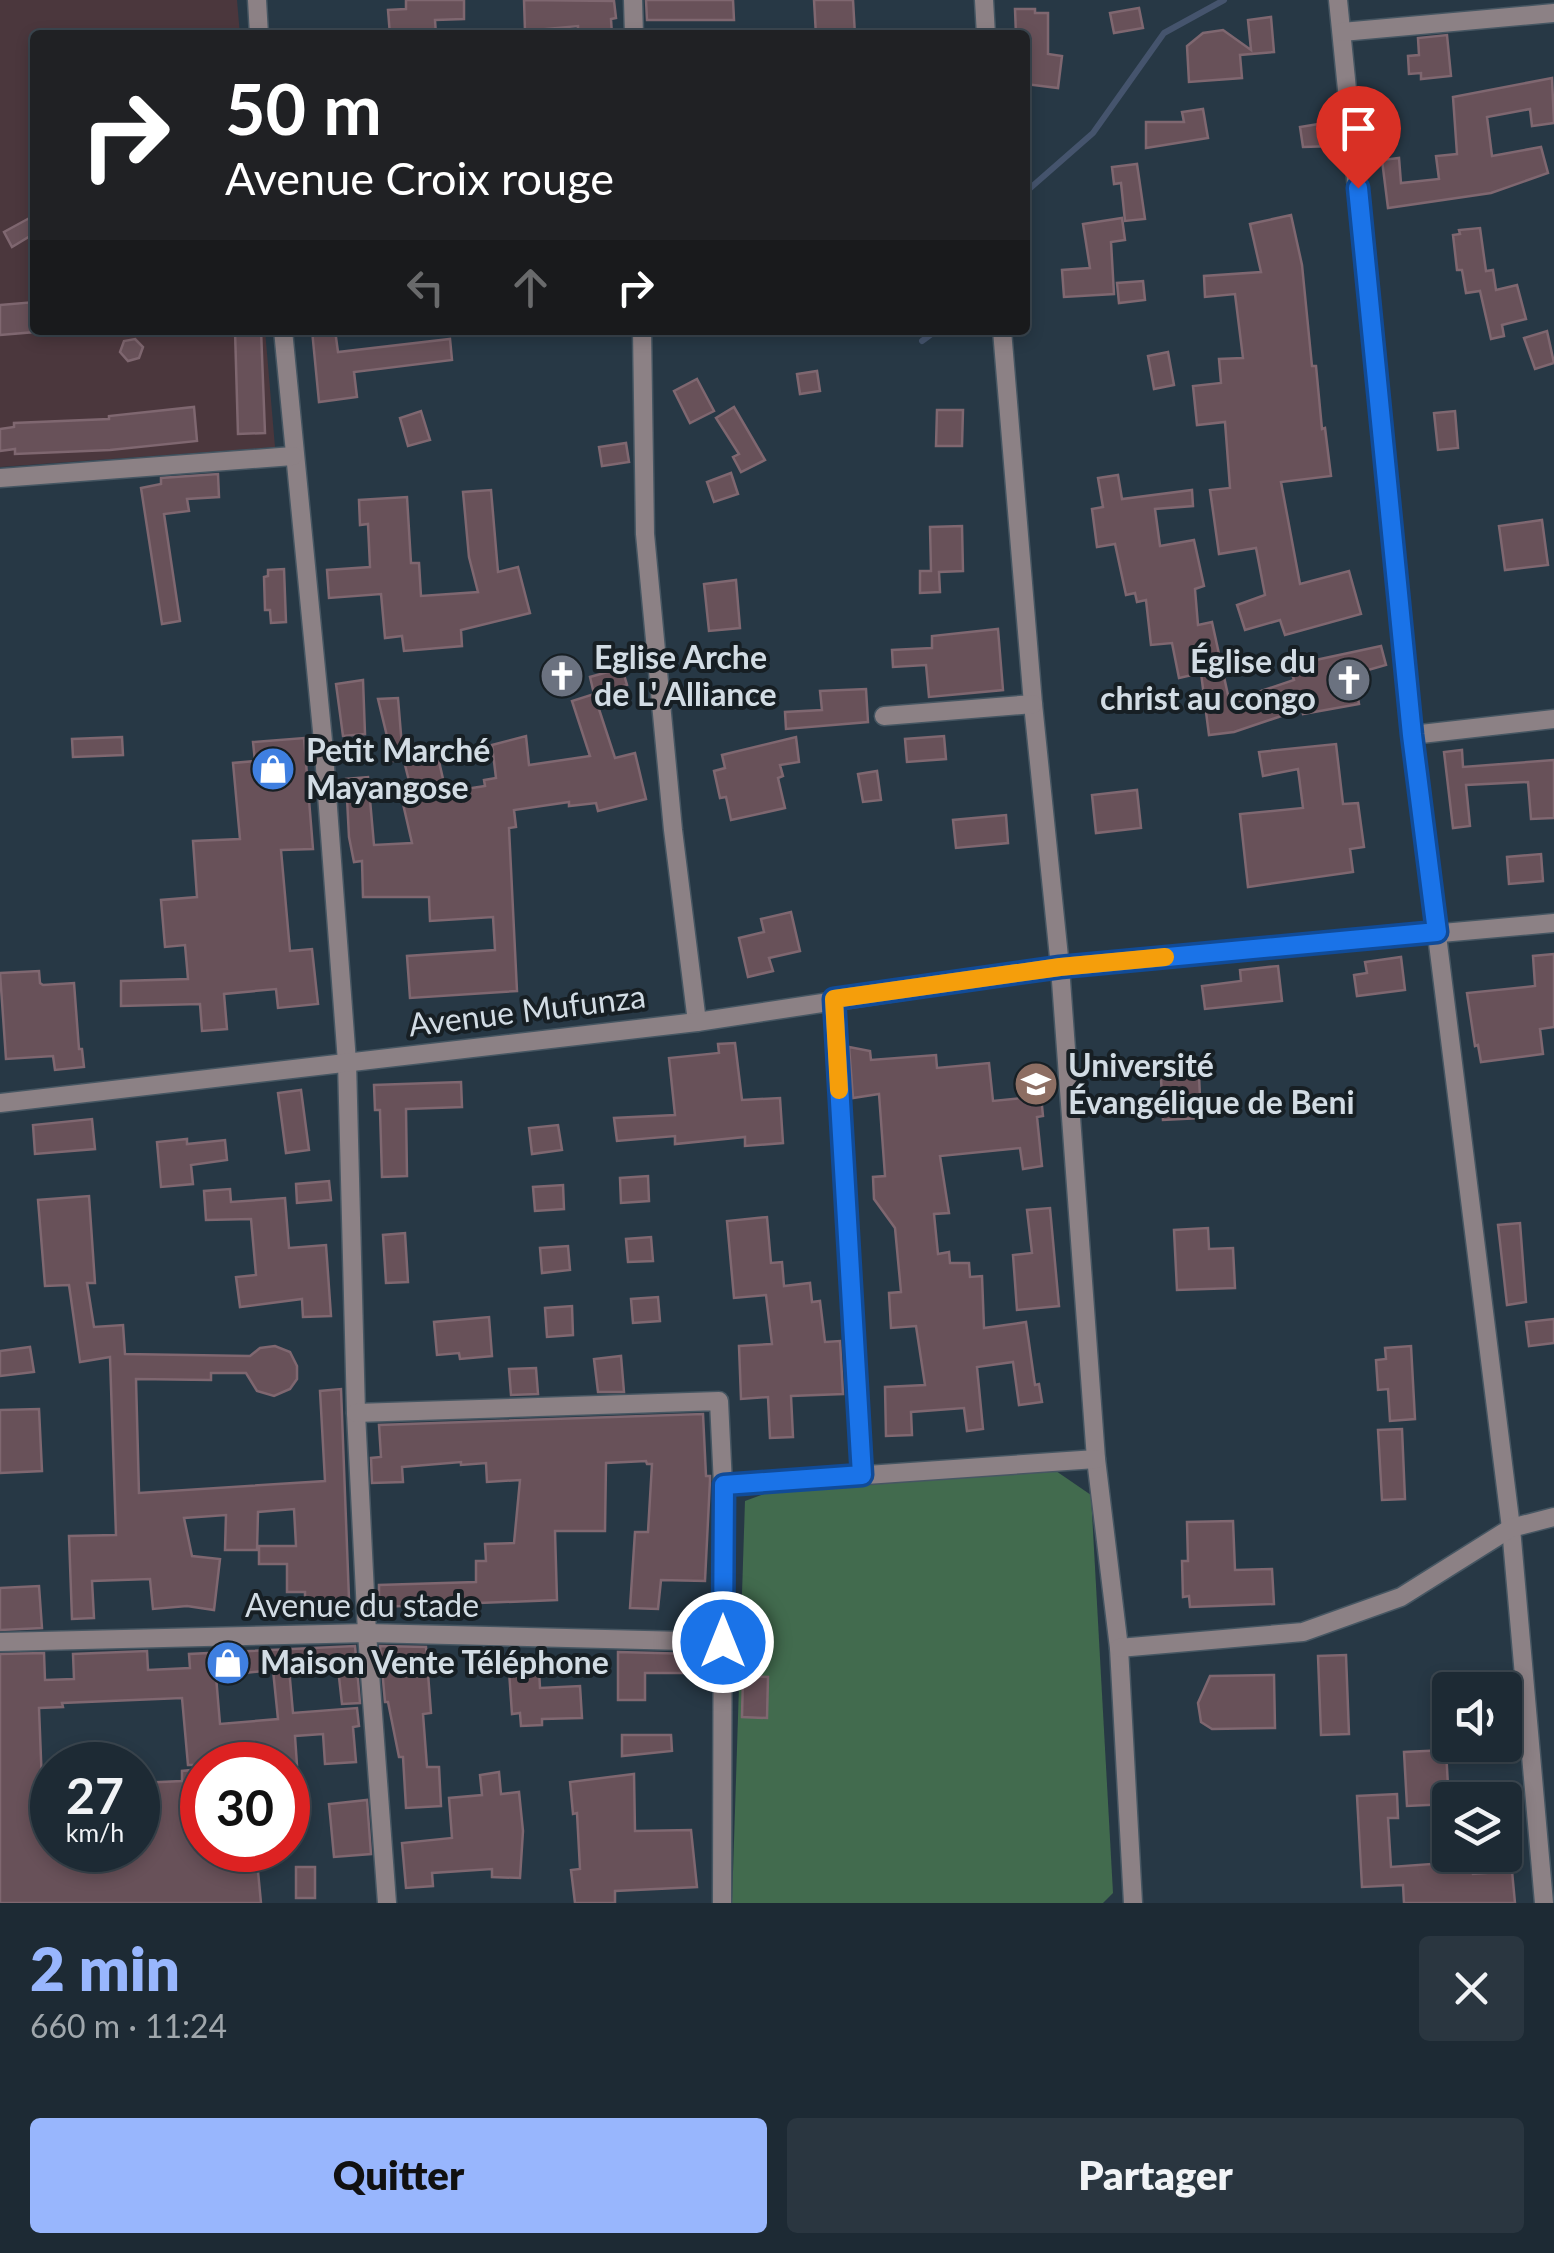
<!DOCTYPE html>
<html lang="fr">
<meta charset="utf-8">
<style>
:root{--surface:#1d2a34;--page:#2a3640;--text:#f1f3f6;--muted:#a0a7ac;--line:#3b464f;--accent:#98b6fd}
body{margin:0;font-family:Lato,sans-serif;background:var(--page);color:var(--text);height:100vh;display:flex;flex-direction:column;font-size:38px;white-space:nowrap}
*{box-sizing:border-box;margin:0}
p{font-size:32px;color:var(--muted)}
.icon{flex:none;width:55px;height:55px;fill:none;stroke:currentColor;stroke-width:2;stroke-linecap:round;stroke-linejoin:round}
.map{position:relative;height:1903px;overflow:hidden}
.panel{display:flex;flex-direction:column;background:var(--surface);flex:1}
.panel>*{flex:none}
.guide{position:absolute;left:30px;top:30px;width:1000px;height:305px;border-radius:10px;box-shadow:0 5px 15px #0003,0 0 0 2px var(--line);background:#202124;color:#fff;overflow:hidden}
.fabs{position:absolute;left:1432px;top:1672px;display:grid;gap:20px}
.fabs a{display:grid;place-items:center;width:90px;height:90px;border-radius:10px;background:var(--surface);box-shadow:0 5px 15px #0003,0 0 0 2px var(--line);font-size:50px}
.speed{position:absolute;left:30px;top:1742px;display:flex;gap:20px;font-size:50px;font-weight:700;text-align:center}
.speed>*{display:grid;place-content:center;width:130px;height:130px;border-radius:50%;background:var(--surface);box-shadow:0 5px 15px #0003,0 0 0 2px var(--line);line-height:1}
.speed small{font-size:25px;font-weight:400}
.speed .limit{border:15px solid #d22;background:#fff;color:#111}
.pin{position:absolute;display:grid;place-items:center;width:85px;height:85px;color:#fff;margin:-102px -42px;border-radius:50% 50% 50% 0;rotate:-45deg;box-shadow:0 0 10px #0007}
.pin .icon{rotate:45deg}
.me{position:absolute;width:110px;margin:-55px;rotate:0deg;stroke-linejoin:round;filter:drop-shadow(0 0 8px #0008)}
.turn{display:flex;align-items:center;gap:35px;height:210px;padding:0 30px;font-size:45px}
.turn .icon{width:130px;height:130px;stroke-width:2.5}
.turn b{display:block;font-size:70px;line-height:85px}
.lanes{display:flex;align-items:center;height:95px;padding:0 30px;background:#0003;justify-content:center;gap:50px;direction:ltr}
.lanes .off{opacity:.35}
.round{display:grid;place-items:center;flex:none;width:105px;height:105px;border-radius:10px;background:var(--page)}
.head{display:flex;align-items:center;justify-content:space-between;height:170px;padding:0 30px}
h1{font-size:60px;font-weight:800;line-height:75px;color:var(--accent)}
.button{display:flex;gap:20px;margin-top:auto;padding:20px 30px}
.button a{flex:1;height:115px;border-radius:10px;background:var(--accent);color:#111;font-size:40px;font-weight:800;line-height:115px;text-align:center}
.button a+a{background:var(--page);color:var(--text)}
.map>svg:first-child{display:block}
.education{fill:#4b373d}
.green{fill:#426b4e}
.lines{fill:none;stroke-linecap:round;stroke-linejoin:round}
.stream{stroke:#45546d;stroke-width:6}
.building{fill:#685159;stroke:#7f6770;stroke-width:2.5;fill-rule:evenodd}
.minor-casing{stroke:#465662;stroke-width:21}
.minor{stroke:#8c8185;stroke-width:18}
.route-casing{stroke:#114b97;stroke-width:25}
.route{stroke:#1a73e8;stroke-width:18}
.slow{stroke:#f59e0b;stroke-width:18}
.labels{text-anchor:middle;stroke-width:8;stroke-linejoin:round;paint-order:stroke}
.poi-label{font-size:32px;font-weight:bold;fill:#d2dce4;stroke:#171f24;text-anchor:start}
.street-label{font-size:32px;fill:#d2dce4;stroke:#171f24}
</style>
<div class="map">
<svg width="1554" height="1903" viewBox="0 0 1554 1903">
<rect width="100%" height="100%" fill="#273845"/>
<polygon class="education" points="0,0 237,0 240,35 35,35 35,330 265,330 275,447 0,467"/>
<polygon class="green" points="1056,1471 1091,1495 1113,1893 1103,1903 732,1903 745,1501 780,1488"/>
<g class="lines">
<g class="stream">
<polyline points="1025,201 1028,190 1093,133 1164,33 1224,0"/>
<polyline points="922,341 937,330"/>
</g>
</g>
<g class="building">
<polygon points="406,0 464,0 464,19 435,20 436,35 390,35 388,10 406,9"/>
<polygon points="524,0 614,1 616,18 611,19 612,35 578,35 578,26 525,31"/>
<polygon points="646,0 733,0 734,20 647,20"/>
<polygon points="814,0 853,0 855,35 816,35"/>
<polygon points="1139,8 1143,28 1114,33 1110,13"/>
<polygon points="1015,9 1035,9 1035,13 1048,13 1048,54 1062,56 1058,88 1025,84 1028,37 1016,35"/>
<polygon points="1271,17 1274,52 1240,55 1242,78 1189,82 1187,46 1203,33 1223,30 1251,50 1248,20"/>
<polygon points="1447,35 1451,76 1421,79 1421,73 1409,74 1408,56 1419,55 1418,38"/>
<polygon points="1552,78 1554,123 1532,126 1530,109 1487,117 1492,156 1541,147 1548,173 1491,193 1388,208 1382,160 1399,158 1401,183 1439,179 1436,156 1457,154 1453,97"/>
<polygon points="1203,109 1208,138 1146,148 1146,122 1184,122 1182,112"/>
<polygon points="1331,122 1335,146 1303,147 1300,127"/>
<polygon points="1137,164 1145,219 1125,221 1121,183 1114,184 1112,167"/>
<polygon points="35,215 35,233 12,247 4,232"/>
<polygon points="1291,215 1302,265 1312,366 1316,366 1322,429 1325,428 1331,476 1281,482 1300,584 1349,571 1361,614 1285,635 1280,620 1245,630 1237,605 1265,595 1256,548 1219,554 1210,490 1230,488 1225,422 1197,425 1193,386 1221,383 1219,359 1243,358 1235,294 1205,297 1204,276 1261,272 1250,224"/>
<polygon points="1122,218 1125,240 1111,242 1114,294 1064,297 1062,270 1090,268 1083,224"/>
<polygon points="1480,228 1486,271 1493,270 1496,290 1517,285 1526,319 1502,325 1504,336 1491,339 1480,291 1466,293 1462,270 1457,270 1453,235 1460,234 1459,230"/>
<polygon points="1143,281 1145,300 1119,303 1117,283"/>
<polygon points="35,302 35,332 0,335 0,305"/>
<polygon points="235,330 261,330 265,433 238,434"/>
<polygon points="312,330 335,330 338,352 450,339 452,360 354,372 357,397 319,402"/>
<polygon points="1547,331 1554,363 1535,369 1524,338"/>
<polygon points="135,339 143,347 139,358 128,361 120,352 124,341"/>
<polygon points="1168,352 1174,385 1154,389 1148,356"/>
<polygon points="817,371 820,391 800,394 797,374"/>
<polygon points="697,379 714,411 690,423 674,391"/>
<polygon points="194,407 197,441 110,450 15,454 15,449 0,451 0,429 14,427 14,423 109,419 109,416"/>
<polygon points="734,407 765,460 741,472 733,457 739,454 716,418"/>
<polygon points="937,410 963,410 962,446 936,446"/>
<polygon points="421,411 430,440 408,446 400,418"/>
<polygon points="1455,411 1458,448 1438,450 1434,413"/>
<polygon points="626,443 629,462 602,466 599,447"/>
<polygon points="731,473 738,494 714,502 707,482"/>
<polygon points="218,474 219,497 187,499 189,511 164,514 180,621 162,624 141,488 161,484 161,478"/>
<polygon points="1118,475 1122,499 1192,490 1193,506 1155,509 1160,546 1194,540 1204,586 1195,589 1198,625 1212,622 1228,695 1261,691 1294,680 1290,668 1311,661 1381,646 1386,665 1354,674 1359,704 1303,714 1302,709 1234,732 1209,735 1201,673 1179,678 1172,643 1151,645 1146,600 1137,602 1135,593 1126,595 1115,544 1097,547 1092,509 1103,507 1098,478"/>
<polygon points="491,490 498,572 518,567 530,613 461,630 462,646 404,651 402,636 385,638 381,594 329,598 327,570 370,567 368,524 360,525 359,500 407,497 411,563 419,563 421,596 478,592 469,557 463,492"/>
<polygon points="1542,520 1548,565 1505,570 1499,526"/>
<polygon points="962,526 963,571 939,572 940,592 920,593 920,571 931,571 930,527"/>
<polygon points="284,569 286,622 271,623 270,610 265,610 264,577 268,576 268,570"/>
<polygon points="736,580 740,628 709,631 704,584"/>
<polygon points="998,629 1003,690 929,697 926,665 893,667 892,650 932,648 932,636"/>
<polygon points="622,668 627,685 594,694 590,677"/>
<polygon points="363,680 365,734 343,736 336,684"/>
<polygon points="866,689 868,722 786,729 785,712 822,710 820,691"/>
<polygon points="594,694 615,758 635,753 646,799 598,811 596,803 569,806 569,802 514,810 516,827 509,828 517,991 410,998 407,956 495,950 493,917 430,921 429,897 363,897 362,861 354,862 349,837 346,779 368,777 374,845 412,843 401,795 412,793 405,765 438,757 446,792 485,786 484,780 496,778 492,745 526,736 529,765 590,756 572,701"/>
<polygon points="398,698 403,759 393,761 378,699"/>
<polygon points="944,736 946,759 907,762 905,739"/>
<polygon points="122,737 123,755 73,757 72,739"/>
<polygon points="796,737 799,762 780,765 783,776 778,778 785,808 731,820 726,797 720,798 714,771 725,768 722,755"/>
<polygon points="304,738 313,849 281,850 290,951 312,949 318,1004 278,1008 276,989 224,994 227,1029 202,1031 200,1004 121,1006 121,981 188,979 185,945 165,947 161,900 197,897 193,841 240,839 233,763 255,761 253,742"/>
<polygon points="1336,744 1343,804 1358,803 1364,847 1350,849 1353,872 1248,887 1240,814 1303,808 1298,769 1263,776 1259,752"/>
<polygon points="1462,750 1463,767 1554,760 1554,818 1531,819 1528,782 1466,785 1470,826 1453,828 1444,752"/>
<polygon points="877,771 881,800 863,802 858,774"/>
<polygon points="1137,790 1141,828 1096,833 1092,795"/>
<polygon points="1006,815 1008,843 956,848 953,820"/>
<polygon points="1541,854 1543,881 1509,884 1507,857"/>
<polygon points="791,912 800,951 769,958 773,971 748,977 739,938 764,932 761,919"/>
<polygon points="1554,954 1554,1027 1540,1029 1543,1054 1481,1062 1478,1045 1475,1046 1467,993 1535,986 1533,956"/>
<polygon points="1401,957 1405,990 1357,996 1354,975 1367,973 1365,962"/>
<polygon points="1278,966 1282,1001 1205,1009 1202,986 1241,981 1240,970"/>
<polygon points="39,971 40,983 43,985 74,983 79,1049 82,1049 84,1067 55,1070 53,1056 6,1059 0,973"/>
<polygon points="735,1043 742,1100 780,1098 783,1143 745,1146 745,1137 675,1144 675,1136 617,1141 614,1118 675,1115 669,1058 719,1053 718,1044"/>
<polygon points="849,1047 870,1051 871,1060 936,1055 937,1068 989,1063 993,1101 1041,1096 1043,1116 1037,1117 1042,1166 1023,1169 1020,1148 940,1156 949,1213 934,1214 938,1254 949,1252 950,1263 969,1263 970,1277 982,1276 984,1328 1026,1322 1035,1385 1039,1384 1042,1402 1019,1405 1013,1362 977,1367 983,1429 967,1431 964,1408 911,1412 912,1435 886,1436 885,1387 925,1385 916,1326 891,1328 889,1293 901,1292 895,1228 874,1199 873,1177 885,1176 879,1094 853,1098"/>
<polygon points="1199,1076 1201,1118 1163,1120 1161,1078"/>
<polygon points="461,1082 462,1107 406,1109 407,1176 382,1177 380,1110 375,1110 374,1085"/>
<polygon points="301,1090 309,1150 286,1153 278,1093"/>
<polygon points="92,1119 95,1149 35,1154 33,1125"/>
<polygon points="558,1125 562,1150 532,1154 529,1128"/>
<polygon points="187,1139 187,1144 225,1140 227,1160 191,1165 193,1184 161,1187 157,1142"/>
<polygon points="648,1176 649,1201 621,1203 620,1178"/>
<polygon points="329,1181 331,1200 297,1203 296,1184"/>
<polygon points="563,1185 564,1209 535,1211 533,1187"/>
<polygon points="230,1189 231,1202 285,1198 289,1248 326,1245 331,1316 303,1317 302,1299 240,1307 236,1277 256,1275 251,1219 206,1220 204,1191"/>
<polygon points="89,1196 95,1283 87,1283 94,1327 123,1325 125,1354 250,1356 260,1348 275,1346 290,1352 297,1366 297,1379 290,1389 274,1396 257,1391 246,1373 211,1373 211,1380 136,1379 139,1493 325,1481 320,1391 341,1389 349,1599 305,1600 305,1592 287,1592 287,1564 259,1564 259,1546 296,1546 294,1509 258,1512 257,1550 225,1550 226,1515 184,1518 192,1556 220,1559 214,1610 187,1606 153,1609 150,1579 92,1581 94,1618 72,1619 69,1536 116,1535 110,1357 80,1362 69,1285 45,1286 38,1200"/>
<polygon points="1050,1208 1059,1306 1017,1310 1013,1255 1032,1253 1027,1210"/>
<polygon points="767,1217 771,1263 782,1262 784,1286 810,1283 812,1302 820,1301 825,1342 840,1341 843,1394 791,1396 793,1437 770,1438 768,1397 741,1399 739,1346 772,1344 766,1295 734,1298 727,1221"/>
<polygon points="1520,1223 1526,1302 1507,1305 1498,1225"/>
<polygon points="1208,1228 1209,1249 1233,1248 1235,1288 1177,1290 1174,1230"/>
<polygon points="405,1233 408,1282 386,1283 383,1235"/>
<polygon points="651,1237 653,1261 628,1262 626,1239"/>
<polygon points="568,1246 570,1270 542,1273 540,1248"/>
<polygon points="658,1297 660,1321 633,1323 631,1299"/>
<polygon points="572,1306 573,1335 547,1337 545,1308"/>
<polygon points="489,1317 492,1356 460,1359 459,1353 437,1355 434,1322"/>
<polygon points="1554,1319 1554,1343 1529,1346 1526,1322"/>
<polygon points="1411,1346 1415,1419 1390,1421 1388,1389 1378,1390 1376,1360 1386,1359 1385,1348"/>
<polygon points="30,1347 34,1372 0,1376 0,1351"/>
<polygon points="621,1356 624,1392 598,1392 594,1359"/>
<polygon points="536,1368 538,1394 511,1395 509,1369"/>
<polygon points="39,1409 42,1471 0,1473 0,1410"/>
<polygon points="703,1414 706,1476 710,1476 710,1480 705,1581 661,1580 658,1609 630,1608 635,1532 648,1532 652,1464 647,1464 646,1461 606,1463 605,1531 555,1531 557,1600 379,1607 379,1585 476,1582 476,1561 486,1561 485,1544 514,1543 520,1480 487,1482 486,1463 461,1465 461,1462 402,1467 403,1482 372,1483 371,1458 381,1457 379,1425"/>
<polygon points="1402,1429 1405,1499 1382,1500 1378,1430"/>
<polygon points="1233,1521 1235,1570 1272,1569 1274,1604 1190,1607 1189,1596 1183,1597 1182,1561 1188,1561 1187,1522"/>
<polygon points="39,1586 42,1628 0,1630 0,1588"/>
<path d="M 355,1646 L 360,1703 L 342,1704 L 338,1668 L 289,1668 L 293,1713 L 357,1708 L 359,1726 L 353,1727 L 356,1762 L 325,1764 L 323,1734 L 295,1736 L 297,1765 L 188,1765 L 182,1698 L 62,1703 L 63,1707 L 39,1708 L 42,1784 L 52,1783 L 52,1850 L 138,1850 L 138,1783 L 182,1781 L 182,1771 L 202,1769 L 202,1850 L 256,1850 L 261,1903 L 0,1903 L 0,1654 L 44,1653 L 45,1680 L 74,1679 L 73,1654 L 147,1651 L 148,1670 L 190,1668 L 189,1654 ZM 273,1670 L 278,1719 L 220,1724 L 216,1676 Z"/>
<polygon points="380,1646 426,1647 431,1713 423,1714 427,1767 439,1767 441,1806 406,1808 403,1757 399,1757 388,1702 385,1702"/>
<polygon points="618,1652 695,1654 695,1673 645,1673 645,1700 618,1700"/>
<polygon points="1346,1655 1349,1734 1321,1735 1318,1656"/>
<polygon points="539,1669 540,1688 580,1686 582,1718 542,1719 542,1725 521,1726 520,1713 512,1714 509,1671"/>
<polygon points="1274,1675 1275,1728 1212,1729 1201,1722 1198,1703 1210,1676"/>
<polygon points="743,1676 768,1677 767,1718 742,1717"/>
<polygon points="622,1735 671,1735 672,1751 622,1756"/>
<polygon points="1446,1750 1449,1804 1407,1806 1404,1752"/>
<polygon points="499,1772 501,1794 519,1792 523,1831 520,1878 492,1877 492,1869 432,1873 433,1886 406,1888 402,1843 452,1838 449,1798 482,1795 480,1775"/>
<polygon points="634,1774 635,1831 691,1830 697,1887 615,1891 615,1903 575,1903 571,1870 580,1869 577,1813 573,1814 570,1782"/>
<polygon points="1397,1794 1398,1818 1388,1818 1391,1867 1472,1861 1473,1874 1512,1871 1515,1903 1404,1903 1403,1885 1362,1887 1357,1796"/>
<polygon points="367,1800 371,1854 334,1857 329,1804"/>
<rect x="296" y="1867" width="19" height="31"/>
</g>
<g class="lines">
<defs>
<g id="minor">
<polyline points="257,0 259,35"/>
<polyline points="633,0 634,35"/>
<polyline points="984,0 986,35"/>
<polyline points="1338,0 1412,735 1511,1528 1544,1903"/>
<polyline points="1342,32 1554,13"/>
<polyline points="283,330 323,741 347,1062 356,1413 367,1633 387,1903"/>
<polyline points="642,330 645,534 673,830 697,1022"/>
<polyline points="1002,330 1033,704 1060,967 1096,1459 1119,1648 1133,1903"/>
<polyline points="0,478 293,456"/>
<polyline points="884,716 1033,704"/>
<polyline points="1412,735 1554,719"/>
<polyline points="834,999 862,1475"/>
<polyline points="0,1103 697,1022 1060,967 1554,923"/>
<polyline points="356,1413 719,1401 723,1485 722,1903"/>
<polyline points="723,1485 1096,1459"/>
<polyline points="0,1642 367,1633 723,1642"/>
<polyline points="1119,1648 1303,1632 1401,1597 1511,1528 1554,1517"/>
</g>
</defs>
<use href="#minor" class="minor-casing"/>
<use href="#minor" class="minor"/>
</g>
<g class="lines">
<defs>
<polyline id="route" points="723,1642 724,1485 862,1475 834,999 1060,967 1437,932 1412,735 1358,188"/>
</defs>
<use href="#route" class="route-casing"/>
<use href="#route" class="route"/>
<polyline class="slow" points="839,1090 834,999 1060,967 1165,957"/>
</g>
<defs>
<symbol id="church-disc" viewBox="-11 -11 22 22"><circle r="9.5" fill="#6b7280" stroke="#171f24"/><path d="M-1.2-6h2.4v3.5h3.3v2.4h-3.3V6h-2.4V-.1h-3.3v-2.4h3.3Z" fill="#fff"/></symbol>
<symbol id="shop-disc" viewBox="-11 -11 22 22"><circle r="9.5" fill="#3f7fe0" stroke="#171f24"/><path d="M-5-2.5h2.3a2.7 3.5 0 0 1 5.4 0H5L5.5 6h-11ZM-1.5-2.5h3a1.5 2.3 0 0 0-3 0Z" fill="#fff"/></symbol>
<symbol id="university-disc" viewBox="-11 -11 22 22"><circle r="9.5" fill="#8d6e63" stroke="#171f24"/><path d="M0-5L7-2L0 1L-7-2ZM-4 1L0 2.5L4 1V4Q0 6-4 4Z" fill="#fff"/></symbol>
</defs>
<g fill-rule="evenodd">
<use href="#church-disc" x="537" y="651" width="50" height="50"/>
<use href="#church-disc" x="1324" y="655" width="50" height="50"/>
<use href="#shop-disc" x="248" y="744" width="50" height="50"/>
<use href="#university-disc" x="1011" y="1059" width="50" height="50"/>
<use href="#shop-disc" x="203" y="1638" width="50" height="50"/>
</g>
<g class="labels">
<g class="poi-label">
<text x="594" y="669">Eglise Arche<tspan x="594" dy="37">de L' Alliance</tspan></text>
<text x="1316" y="673" text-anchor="end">Église du<tspan x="1316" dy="37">christ au congo</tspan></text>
<text x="306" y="762">Petit Marché<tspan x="306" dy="37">Mayangose</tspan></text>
<text x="1068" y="1077">Université<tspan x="1068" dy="37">Évangélique de Beni</tspan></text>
<text x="260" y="1674">Maison Vente Téléphone</text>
</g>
<g class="street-label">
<text transform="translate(527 1011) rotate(-7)" y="11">Avenue Mufunza</text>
<text x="362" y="1617">Avenue du stade</text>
</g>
</g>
</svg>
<div class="fabs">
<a><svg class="icon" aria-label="sound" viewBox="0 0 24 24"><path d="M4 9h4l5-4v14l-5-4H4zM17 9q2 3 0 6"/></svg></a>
<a><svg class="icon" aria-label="layers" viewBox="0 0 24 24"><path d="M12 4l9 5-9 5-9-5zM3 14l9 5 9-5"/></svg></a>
</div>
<div class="speed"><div>27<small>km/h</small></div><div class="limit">30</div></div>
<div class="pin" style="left:1358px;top:188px;background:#d93025"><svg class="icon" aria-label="arrive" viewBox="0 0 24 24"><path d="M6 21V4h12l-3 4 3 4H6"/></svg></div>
<svg class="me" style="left:723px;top:1642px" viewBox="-20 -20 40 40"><circle r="17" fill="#1a73e8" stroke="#fff" stroke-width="3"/><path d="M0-11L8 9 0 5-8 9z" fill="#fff"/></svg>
<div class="guide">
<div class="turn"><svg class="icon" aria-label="right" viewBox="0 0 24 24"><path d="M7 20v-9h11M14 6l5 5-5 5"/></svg><div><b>50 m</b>Avenue Croix rouge</div></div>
<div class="lanes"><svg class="icon off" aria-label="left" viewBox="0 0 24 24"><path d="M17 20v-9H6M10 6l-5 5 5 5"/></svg><svg class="icon off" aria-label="ahead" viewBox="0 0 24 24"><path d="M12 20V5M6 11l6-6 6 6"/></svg><svg class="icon" aria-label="right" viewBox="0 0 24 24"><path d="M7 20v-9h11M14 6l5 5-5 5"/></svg></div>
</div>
</div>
<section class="panel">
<div class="head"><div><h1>2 min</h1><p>660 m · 11:24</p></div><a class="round"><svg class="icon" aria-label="close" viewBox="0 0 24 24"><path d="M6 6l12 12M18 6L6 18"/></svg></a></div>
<div class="button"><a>Quitter</a><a>Partager</a></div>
</section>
